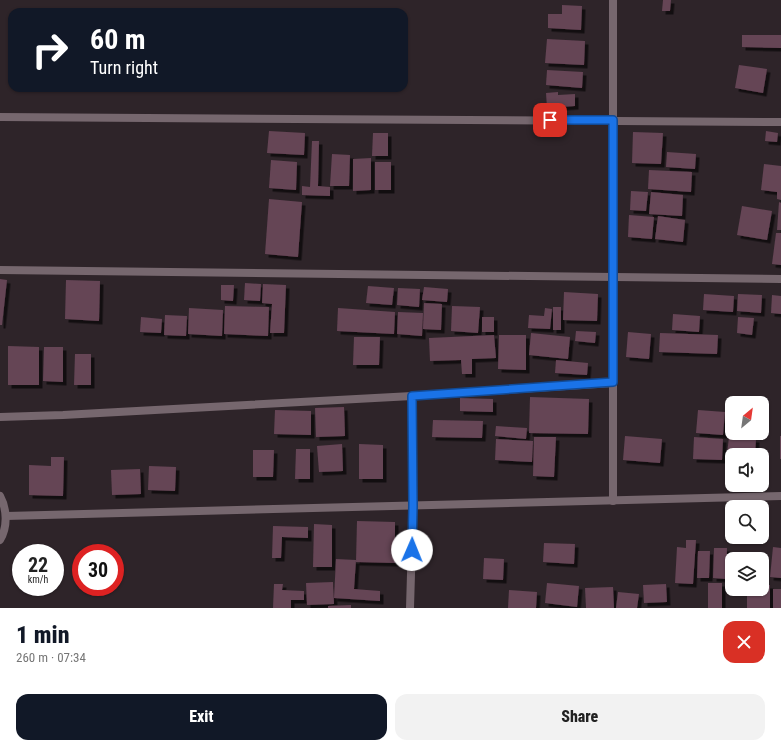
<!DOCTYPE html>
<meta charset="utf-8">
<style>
:root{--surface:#fff;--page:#f2f2f2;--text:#222;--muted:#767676;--accent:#111827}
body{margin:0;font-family:"Roboto Condensed",sans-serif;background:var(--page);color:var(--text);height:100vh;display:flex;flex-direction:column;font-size:15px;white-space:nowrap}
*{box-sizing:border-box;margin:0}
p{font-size:13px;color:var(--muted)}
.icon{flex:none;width:22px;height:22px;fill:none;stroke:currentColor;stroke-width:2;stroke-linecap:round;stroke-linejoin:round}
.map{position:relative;height:608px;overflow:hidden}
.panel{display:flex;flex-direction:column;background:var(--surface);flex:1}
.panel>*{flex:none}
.hud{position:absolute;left:8px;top:8px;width:400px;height:84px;border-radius:12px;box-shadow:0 1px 3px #0004;background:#111827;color:#fff;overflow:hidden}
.needle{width:26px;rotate:29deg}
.tools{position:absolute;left:725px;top:396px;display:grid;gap:8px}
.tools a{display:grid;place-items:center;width:44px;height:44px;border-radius:8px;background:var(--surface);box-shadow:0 1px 3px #0004;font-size:20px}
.speed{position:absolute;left:12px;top:544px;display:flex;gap:8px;font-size:20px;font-weight:700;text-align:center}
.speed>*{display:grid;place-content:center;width:52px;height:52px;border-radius:50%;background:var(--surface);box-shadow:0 1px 3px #0004;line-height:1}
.speed small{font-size:10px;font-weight:400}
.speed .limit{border:6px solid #d22;background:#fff;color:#111}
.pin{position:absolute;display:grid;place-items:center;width:34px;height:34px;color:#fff;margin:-17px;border-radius:8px;box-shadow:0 2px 6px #0006}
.me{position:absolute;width:44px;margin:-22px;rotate:1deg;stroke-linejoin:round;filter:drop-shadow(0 0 3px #0008)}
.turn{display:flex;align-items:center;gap:14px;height:84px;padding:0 16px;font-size:18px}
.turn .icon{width:52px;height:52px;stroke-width:2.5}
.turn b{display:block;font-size:28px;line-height:34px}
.round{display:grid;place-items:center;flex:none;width:42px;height:42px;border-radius:12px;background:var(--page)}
.summary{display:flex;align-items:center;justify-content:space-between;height:68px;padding:0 16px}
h1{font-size:24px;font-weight:800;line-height:30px;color:var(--accent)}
.cta{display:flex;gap:8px;margin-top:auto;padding:8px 16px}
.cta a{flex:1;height:46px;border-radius:12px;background:var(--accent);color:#fff;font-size:16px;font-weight:800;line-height:46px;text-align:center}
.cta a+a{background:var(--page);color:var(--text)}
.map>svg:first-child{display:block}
.building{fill:#654455;filter:url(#shadow)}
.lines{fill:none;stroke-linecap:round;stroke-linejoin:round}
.street{stroke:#76676e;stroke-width:8}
.route-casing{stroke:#114b97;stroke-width:10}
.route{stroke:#1a73e8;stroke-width:7}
</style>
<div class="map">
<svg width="781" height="608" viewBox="0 0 781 608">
<defs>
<filter id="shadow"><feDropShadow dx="3.5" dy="3.5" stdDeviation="0" flood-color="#0009"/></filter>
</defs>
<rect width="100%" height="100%" fill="#2e2429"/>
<g class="building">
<polygon points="663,0 671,0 670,11 662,11"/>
<polygon points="562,5 582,6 581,30 548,28 548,14 562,14"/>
<polygon points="742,35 781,35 781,48 742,47"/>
<polygon points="547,39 585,41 584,65 545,63"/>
<polygon points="739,65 767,69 763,93 735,88"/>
<polygon points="547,70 583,72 582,88 546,85"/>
<polygon points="558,92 558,95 575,94 575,106 547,108 546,93"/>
<polygon points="269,131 305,133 304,155 267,153"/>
<polygon points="766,131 778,133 777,142 765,141"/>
<polygon points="633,132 663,133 661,164 632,163"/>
<polygon points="373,133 388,133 388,156 372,156"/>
<polygon points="312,141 319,141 318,186 330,187 330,196 302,195 302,186 310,187"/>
<polygon points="667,152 696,154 695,169 666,167"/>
<polygon points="332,154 350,155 349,186 330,186"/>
<polygon points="371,158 371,190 353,191 353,159"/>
<polygon points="271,160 297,162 296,190 269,188"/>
<rect x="375" y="162" width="16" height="28"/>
<polygon points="764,164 781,166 781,200 777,199 777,192 761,190"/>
<polygon points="649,170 692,172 691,192 648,189"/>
<polygon points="631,191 648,192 646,211 630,210"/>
<polygon points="651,192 683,195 682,216 649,214"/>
<polygon points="269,199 302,202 298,257 265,254"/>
<polygon points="779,202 781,203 781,230 777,230"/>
<polygon points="742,206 772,211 767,240 737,235"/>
<polygon points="629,215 654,217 652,239 628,237"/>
<polygon points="658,216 685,220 683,242 655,239"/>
<polygon points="776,233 781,233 781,265 772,264"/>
<polygon points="0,279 7,280 2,325 0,325"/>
<polygon points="66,280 100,281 99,321 65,319"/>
<polygon points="245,283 261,284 260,301 244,300"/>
<polygon points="263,284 286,285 284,333 270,333 272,304 262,303"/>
<polygon points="221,285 234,285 233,301 221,300"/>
<polygon points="368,286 394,288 392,305 366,303"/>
<polygon points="424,287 448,289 447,302 422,300"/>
<polygon points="398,288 420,289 419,307 397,305"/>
<polygon points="564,292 598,294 597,321 563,320"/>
<polygon points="704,294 734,296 733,312 703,310"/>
<polygon points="738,294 762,295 761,313 737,311"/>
<polygon points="772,295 781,296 781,314 771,313"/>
<polygon points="424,303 442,304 441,330 423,329"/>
<polygon points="225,306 269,307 268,336 224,334"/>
<polygon points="452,306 480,307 478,333 451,331"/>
<rect x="553" y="307" width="8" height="23"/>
<polygon points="189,308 223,310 222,336 188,334"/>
<polygon points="338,308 395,312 394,334 337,331"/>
<polygon points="545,308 552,309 550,329 528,328 529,315 544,316"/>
<polygon points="398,312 423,313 422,336 397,334"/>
<polygon points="673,314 700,316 699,332 672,330"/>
<polygon points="165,315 187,316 186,336 164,335"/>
<polygon points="141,317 162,319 161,333 140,332"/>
<rect x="482" y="317" width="12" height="15"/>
<polygon points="738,317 754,318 752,335 737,333"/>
<polygon points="576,331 596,332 595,343 575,341"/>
<polygon points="628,332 651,334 649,359 626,357"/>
<polygon points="531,333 570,337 568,359 529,355"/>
<polygon points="660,333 718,335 717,354 659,352"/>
<polygon points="494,335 496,358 472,359 472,374 462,374 461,360 430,361 429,338"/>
<polygon points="499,335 526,335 526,370 498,369"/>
<polygon points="354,337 380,337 379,365 353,365"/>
<polygon points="8,346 39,347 39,385 8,385"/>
<polygon points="44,347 63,347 63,382 43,381"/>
<polygon points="75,354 91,354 91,385 74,385"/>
<polygon points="556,360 588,363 587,375 555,373"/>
<polygon points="530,397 589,399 588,434 529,433"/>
<polygon points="460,398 493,399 493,412 460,411"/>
<polygon points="344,407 345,436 316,437 315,408"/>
<polygon points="275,410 311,411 311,435 274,434"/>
<polygon points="698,410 725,412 723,435 696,433"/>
<polygon points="730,413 732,413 732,432 728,432"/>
<polygon points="433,420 483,421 482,438 432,437"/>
<polygon points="496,426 527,428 526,439 495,436"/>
<polygon points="625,436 662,439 660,463 623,460"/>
<rect x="780" y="436" width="1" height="23"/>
<polygon points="534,437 556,437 554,477 533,476"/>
<polygon points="694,437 723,439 722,460 693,459"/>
<polygon points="729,437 756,439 755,455 727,454"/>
<polygon points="496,439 533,441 532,462 495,460"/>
<polygon points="342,444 343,471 319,472 317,446"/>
<polygon points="359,444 383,445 383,479 359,479"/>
<polygon points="296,449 310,449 310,479 295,479"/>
<polygon points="253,450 274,450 273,477 253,477"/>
<polygon points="51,457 64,457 63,496 29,495 29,465 51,466"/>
<polygon points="149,466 176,467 175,491 148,490"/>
<polygon points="140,469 141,494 112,495 111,470"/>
<polygon points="357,521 395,522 395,563 356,562"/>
<polygon points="314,524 332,525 332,567 313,567"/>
<polygon points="273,526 308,527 308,538 282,537 281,558 272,558"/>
<polygon points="686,540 696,540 693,584 675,583 677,547 686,548"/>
<polygon points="544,543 575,544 574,564 543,562"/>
<polygon points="773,547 781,548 781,578 770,577"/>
<polygon points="714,548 727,548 726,579 713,578"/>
<polygon points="698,551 710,551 709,578 697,578"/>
<polygon points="484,558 504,559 503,580 483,579"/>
<polygon points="336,559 356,560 354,589 380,591 380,601 334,598"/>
<polygon points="333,582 334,604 307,605 306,583"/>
<polygon points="547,583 579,586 577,607 545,603"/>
<rect x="708" y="583" width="14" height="25"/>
<polygon points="274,584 283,584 282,590 304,591 304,600 291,600 291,608 273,608"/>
<polygon points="666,584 667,602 644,603 643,585"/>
<polygon points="762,585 770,585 770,608 747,608 747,589 762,589"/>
<polygon points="613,587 614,608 586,608 585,588"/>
<rect x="773" y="589" width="8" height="19"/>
<polygon points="509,590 537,592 536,608 508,608"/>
<polygon points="618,592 639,594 637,608 616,608"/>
<polygon points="351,605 351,608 328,608 328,606"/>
</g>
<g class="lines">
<g class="street">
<polyline points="613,0 613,501"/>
<polyline points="0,117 781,122"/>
<polyline points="0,270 781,279"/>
<polyline points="0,417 63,415 412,396 613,383"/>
<path d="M 0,496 C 7,509 8,527 0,540"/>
<polyline points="6,516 781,496"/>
<polyline points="410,608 413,506 412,396"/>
</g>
</g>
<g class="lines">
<defs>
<polyline id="route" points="412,550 413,506 412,396 613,382 613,120 550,120"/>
</defs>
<use href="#route" class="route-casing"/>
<use href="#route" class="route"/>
</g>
</svg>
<div class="tools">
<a><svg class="needle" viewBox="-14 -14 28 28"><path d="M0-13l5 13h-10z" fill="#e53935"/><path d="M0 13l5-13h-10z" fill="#767676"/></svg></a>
<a><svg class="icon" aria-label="sound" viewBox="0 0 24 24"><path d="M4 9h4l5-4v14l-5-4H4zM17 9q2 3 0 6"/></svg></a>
<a><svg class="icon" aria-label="search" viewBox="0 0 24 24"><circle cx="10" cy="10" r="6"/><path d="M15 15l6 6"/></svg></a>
<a><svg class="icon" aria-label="layers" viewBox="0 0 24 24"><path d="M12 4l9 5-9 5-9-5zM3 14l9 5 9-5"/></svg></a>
</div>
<div class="speed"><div>22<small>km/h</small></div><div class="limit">30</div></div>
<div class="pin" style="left:550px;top:120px;background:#d93025"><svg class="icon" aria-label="arrive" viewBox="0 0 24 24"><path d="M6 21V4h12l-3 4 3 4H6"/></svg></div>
<svg class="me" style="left:412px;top:550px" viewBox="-20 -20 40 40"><circle r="19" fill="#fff"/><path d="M0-13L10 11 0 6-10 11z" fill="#1a73e8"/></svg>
<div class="hud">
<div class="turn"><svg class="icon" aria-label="right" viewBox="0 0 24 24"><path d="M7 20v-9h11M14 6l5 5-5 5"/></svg><div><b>60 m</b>Turn right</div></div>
</div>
</div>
<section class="panel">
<div class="summary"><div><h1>1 min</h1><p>260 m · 07:34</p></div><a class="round" style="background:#d93025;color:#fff"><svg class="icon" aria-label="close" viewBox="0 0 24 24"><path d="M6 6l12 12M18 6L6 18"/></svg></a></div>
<div class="cta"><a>Exit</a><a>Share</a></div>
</section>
